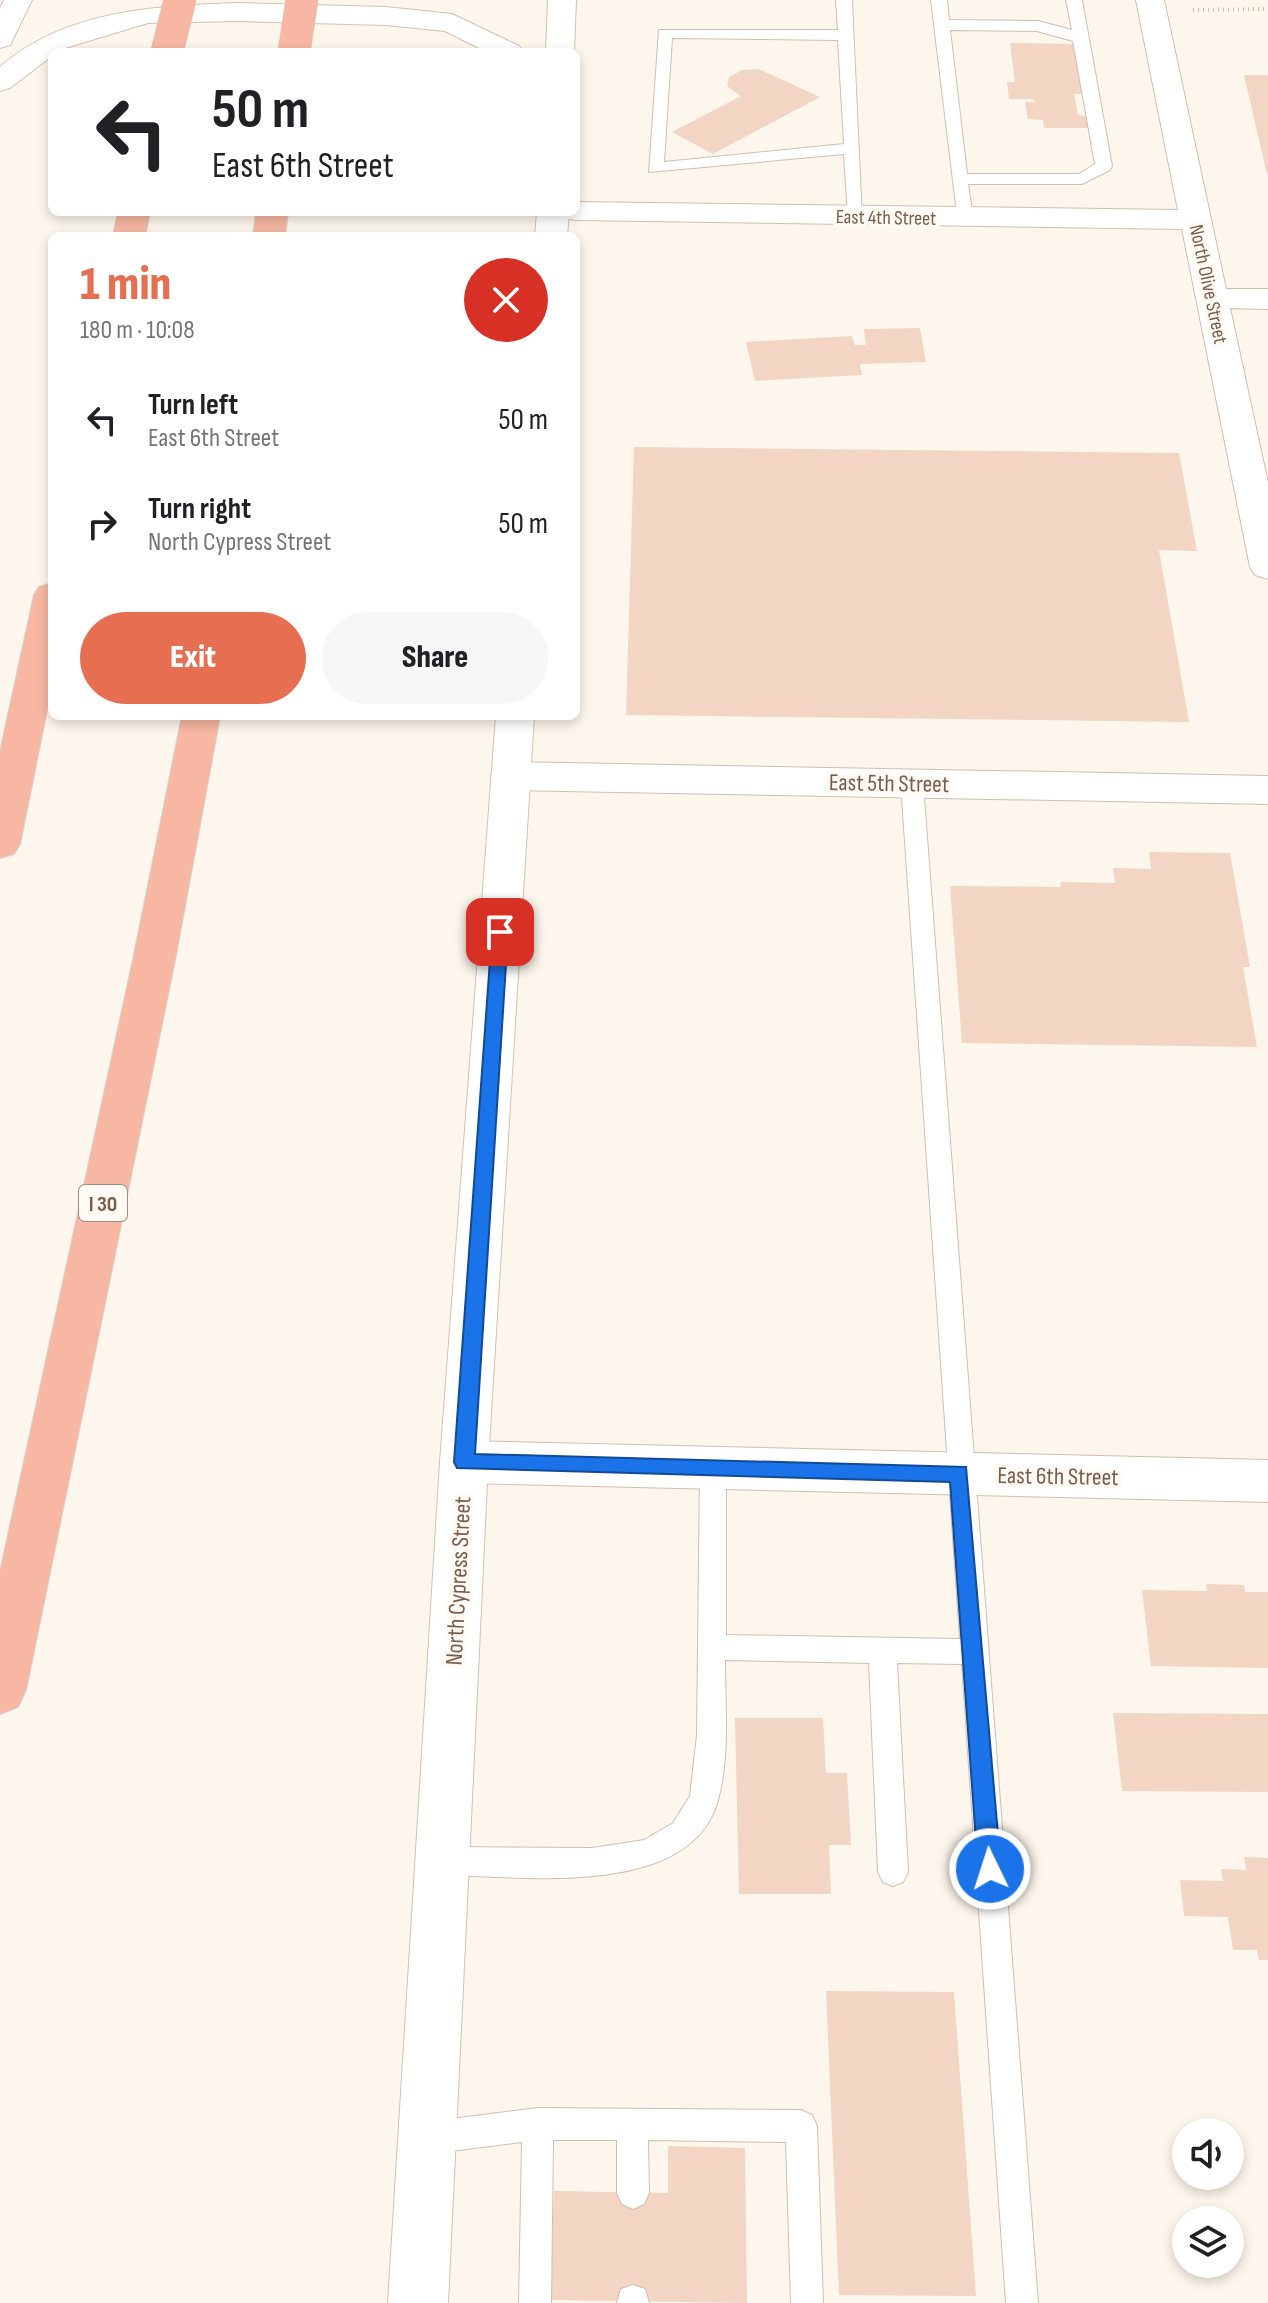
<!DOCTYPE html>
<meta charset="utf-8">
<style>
:root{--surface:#fff;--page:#f6f6f6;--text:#202124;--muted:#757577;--accent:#e76f51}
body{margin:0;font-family:"Sofia Sans Condensed",sans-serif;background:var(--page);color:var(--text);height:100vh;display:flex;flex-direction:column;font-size:30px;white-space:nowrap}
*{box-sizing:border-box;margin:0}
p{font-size:26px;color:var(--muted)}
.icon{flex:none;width:44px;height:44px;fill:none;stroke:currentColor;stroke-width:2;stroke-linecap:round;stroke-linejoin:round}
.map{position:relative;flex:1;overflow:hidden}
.sheet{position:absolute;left:48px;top:232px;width:532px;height:488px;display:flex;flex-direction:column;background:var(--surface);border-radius:12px;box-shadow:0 4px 12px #0003}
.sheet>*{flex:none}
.top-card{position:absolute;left:48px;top:48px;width:532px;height:168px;border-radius:12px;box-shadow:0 4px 12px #0003;background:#fff;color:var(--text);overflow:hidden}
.controls{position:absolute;left:1172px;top:2118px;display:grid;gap:16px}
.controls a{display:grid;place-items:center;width:72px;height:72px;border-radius:50%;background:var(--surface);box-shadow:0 4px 12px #0003;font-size:40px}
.pin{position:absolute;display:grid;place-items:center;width:68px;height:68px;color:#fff;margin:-34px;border-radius:16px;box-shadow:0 4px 12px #0006}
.me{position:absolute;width:88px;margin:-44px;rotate:356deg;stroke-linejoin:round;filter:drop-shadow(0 0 6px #0008)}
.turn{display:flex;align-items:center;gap:28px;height:168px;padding:0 32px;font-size:36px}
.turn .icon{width:104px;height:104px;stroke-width:2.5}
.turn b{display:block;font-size:56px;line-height:68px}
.round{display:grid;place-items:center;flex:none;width:84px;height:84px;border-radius:42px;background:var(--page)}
.overview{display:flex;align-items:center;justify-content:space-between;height:136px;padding:0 32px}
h1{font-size:48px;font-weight:800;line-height:60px;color:var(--accent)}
.primary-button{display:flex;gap:16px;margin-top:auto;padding:16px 32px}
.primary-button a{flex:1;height:92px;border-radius:48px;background:var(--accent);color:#fff;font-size:32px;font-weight:800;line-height:92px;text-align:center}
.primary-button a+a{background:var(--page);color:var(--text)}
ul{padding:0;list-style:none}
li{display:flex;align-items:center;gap:24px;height:104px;padding:0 32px}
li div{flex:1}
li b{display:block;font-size:30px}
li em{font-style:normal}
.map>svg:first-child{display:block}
.building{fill:#f3d5c3}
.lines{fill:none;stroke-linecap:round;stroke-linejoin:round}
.service-casing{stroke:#d1beb0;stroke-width:2}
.minor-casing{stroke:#d1beb0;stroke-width:2}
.secondary-casing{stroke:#d6c0b0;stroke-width:2}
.motorway-casing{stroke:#dad1cd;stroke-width:2}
.path{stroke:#d9b8a5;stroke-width:4;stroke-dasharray:1 4;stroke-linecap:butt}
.service{fill:#fff;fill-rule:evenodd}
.minor{fill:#fff;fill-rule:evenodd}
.secondary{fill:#fff;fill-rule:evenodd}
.motorway{fill:#f7b7a3;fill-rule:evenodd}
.motorway-bridge-casing{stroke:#dad1cd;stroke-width:33;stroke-linecap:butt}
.motorway-bridge{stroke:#f7b7a3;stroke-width:32}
.route{fill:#1a73e8;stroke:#114b97;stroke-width:2}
.labels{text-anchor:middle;stroke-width:8;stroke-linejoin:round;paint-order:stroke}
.far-street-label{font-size:20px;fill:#7a5c4d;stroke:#fffaf3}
.shield{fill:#fffaf3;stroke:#a28b7f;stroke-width:2}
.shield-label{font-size:22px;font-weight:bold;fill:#7a5c4d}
.street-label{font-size:24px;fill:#7a5c4d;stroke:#fffaf3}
</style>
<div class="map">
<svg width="1268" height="2303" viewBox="0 0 1268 2303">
<rect width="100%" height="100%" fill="#fdf6ec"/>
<g class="building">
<polygon points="1010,43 1074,44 1083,94 1074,94 1078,115 1086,116 1088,128 1044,128 1043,120 1028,119 1025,102 1035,102 1032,99 1009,99 1007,82 1015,82"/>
<polygon points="759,69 820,97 713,154 672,132 741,96 727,86 729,77 742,70"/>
<polygon points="1244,75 1268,75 1268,174 1267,174"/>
<polygon points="920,328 926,362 860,364 862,375 755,381 746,342 852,336 855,345 866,345 864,329"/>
<polygon points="634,447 1179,453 1197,551 1159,550 1189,722 626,715"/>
<polygon points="1149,852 1230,853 1250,967 1243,967 1257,1047 962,1043 950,886 1061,887 1060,882 1115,883 1113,868 1151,869"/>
<polygon points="1206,1584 1244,1585 1245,1592 1268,1592 1268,1668 1151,1666 1142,1590 1207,1591"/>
<polygon points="1113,1713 1268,1714 1268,1792 1122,1791"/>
<polygon points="735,1718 823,1718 826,1773 847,1773 851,1845 829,1845 831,1894 739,1894"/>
<polygon points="1244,1857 1268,1858 1268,1960 1259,1960 1257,1950 1233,1950 1228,1917 1184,1916 1180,1880 1223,1881 1221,1869 1246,1870"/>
<polygon points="826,1991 954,1992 976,2296 839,2295"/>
<polygon points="668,2146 745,2148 747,2303 550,2300 554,2191 668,2193"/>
</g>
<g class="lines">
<defs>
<g id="service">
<path d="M 836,0 L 852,0 L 862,221 L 856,222 L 848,217 L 844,154 L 649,172 L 659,30 L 838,30 ZM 672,38 L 838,40 L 844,144 L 664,162 Z"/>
<path d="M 931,0 L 947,0 L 949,20 L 1038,21 L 1072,30 L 1066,0 L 1082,0 L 1112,166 L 1110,170 L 1082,184 L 968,184 L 973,218 L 964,223 L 958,222 ZM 950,30 L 1037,31 L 1073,41 L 1095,164 L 1079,174 L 967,174 Z"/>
<path d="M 912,777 L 923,784 L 1038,2303 L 1006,2303 L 962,1664 L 897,1663 L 908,1872 L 903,1882 L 893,1886 L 883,1882 L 878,1872 L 869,1663 L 725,1660 C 725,1705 730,1757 718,1800 C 691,1900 521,1876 443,1875 L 433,1871 L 428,1861 L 433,1851 L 443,1847 L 592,1848 L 644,1840 L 673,1823 L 690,1796 L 697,1735 L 700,1468 L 704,1460 L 713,1457 L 722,1460 L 726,1468 L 726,1635 L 960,1639 L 901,784 Z"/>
<polygon points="538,2108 801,2110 812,2115 817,2126 823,2303 791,2303 786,2142 648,2140 649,2193 644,2204 633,2209 622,2204 617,2193 617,2140 553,2140 551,2303 519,2303 522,2142 427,2154 416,2149 411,2138 416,2127 427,2122"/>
<polygon points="633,2285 645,2289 649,2303 617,2303 621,2289"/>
</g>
<g id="minor">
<polygon points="1136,0 1164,0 1226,289 1268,289 1268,309 1230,308 1268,483 1268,579 1255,575 1250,567 1182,229 576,220 565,218 561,212 576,212 576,202 1178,210"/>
<polygon points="510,762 1268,776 1268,804 510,790 496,786 491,776 496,766"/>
<polygon points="464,1441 1268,1460 1268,1502 464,1483 447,1477 440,1462 447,1447"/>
</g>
<g id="secondary">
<polygon points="4,0 32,0 10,45 0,48 0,8"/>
<polygon points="548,0 576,0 574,52 546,52"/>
<path d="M 237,3 L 386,7 L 452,14 L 519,46 L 523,52 L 487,52 L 445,31 L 386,25 L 237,21 L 148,23 L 52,52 L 52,56 L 10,88 L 0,91 L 0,67 C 65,10 155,6 237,3 Z"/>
<polygon points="537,212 569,212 567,236 535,236"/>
<polygon points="496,716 534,716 488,1462 448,2303 388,2303 440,1462"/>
</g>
<g id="motorway">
<polygon points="118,212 150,212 145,236 113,236"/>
<polygon points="256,212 288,212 285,236 253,236"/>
<polygon points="52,583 52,685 20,844 14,854 0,858 0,752 34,595 39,587"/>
<polygon points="182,716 220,716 175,960 26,1690 18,1707 0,1714 0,1572 133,960"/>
</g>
</defs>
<use href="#service" class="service-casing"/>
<use href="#minor" class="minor-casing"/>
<use href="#secondary" class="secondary-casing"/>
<use href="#motorway" class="motorway-casing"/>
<polyline class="path" points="1193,10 1268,9"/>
<use href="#service" class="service"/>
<use href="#minor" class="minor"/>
<use href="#secondary" class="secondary"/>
<use href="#motorway" class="motorway"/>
<defs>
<g id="motorway-bridge">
<polyline points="167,52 180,0"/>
<polyline points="294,52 302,0"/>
</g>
</defs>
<use href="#motorway-bridge" class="motorway-bridge-casing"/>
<use href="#motorway-bridge" class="motorway-bridge"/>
</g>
<polygon class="route" points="500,926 508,932 475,1454 966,1467 1001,1869 997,1877 990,1880 982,1877 978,1869 950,1482 457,1468 454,1462 492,932"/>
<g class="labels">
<g class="far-street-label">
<text transform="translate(886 217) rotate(1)" y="7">East 4th Street</text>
<text transform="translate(1209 284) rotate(78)" y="7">North Olive Street</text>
</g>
<rect class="shield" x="79" y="1185" width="48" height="36" rx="6"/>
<g class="shield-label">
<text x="103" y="1211">I 30</text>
</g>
<g class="street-label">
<text transform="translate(889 783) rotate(1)" y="8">East 5th Street</text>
<text transform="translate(1058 1476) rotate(1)" y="8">East 6th Street</text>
<text transform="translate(458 1581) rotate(-87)" y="8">North Cypress Street</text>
</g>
</g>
</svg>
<div class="controls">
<a><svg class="icon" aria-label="sound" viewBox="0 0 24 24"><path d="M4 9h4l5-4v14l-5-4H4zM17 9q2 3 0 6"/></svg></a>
<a><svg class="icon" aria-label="layers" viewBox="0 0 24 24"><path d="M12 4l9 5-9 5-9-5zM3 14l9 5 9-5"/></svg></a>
</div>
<div class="pin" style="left:500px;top:932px;background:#d93025"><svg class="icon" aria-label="arrive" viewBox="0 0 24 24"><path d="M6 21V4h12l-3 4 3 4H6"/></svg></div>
<svg class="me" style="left:990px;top:1869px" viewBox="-20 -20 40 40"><circle r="17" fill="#1a73e8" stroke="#fff" stroke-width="3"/><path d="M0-11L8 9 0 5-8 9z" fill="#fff"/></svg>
<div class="top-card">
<div class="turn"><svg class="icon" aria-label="left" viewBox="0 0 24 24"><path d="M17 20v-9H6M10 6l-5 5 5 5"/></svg><div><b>50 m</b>East 6th Street</div></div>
</div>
<section class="sheet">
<div class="overview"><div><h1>1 min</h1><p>180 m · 10:08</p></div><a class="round" style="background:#d93025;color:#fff"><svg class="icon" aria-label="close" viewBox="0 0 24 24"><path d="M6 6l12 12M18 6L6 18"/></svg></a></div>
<ul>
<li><svg class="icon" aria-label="left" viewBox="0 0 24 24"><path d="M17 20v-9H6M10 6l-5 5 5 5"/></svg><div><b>Turn left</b><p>East 6th Street</p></div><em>50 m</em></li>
<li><svg class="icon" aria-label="right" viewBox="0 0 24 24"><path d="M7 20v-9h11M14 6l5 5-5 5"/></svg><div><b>Turn right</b><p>North Cypress Street</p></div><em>50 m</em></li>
</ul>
<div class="primary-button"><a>Exit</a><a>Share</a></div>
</section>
</div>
